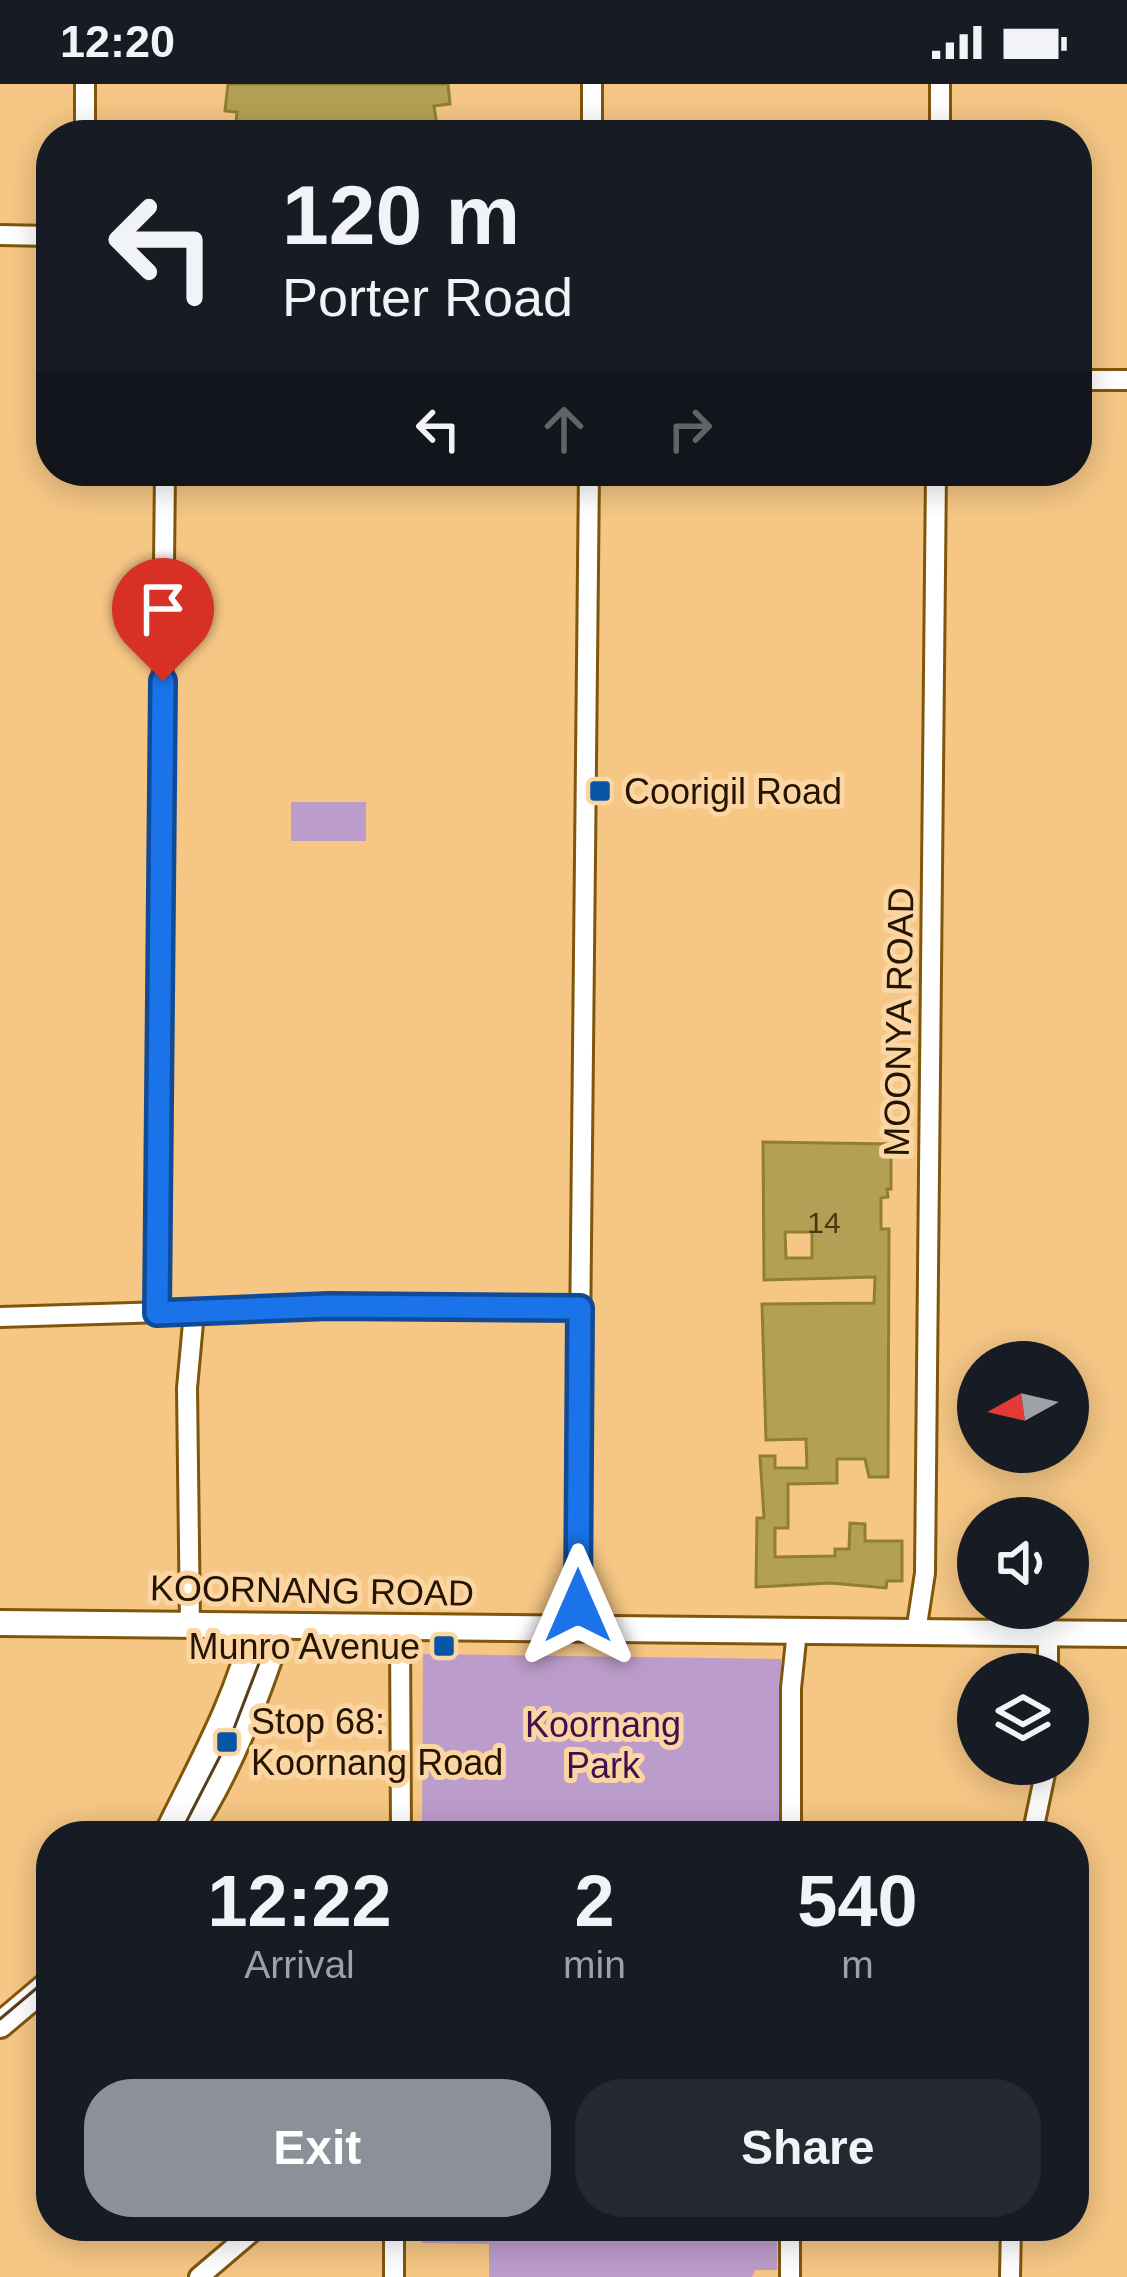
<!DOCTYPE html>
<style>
:root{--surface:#171b24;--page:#242831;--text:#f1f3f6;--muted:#9ea1a6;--accent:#8c9099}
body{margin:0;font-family:Helvetica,sans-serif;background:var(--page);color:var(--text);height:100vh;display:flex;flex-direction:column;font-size:45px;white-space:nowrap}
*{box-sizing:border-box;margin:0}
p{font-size:39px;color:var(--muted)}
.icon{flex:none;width:66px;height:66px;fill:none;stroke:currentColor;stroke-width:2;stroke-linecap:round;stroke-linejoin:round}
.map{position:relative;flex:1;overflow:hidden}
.side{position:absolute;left:36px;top:1737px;width:1053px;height:420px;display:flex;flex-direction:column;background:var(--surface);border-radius:48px;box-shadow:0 6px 30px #0003}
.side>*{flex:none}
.hud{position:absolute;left:36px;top:36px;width:1056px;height:366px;border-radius:48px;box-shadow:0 6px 30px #0003;background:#171b24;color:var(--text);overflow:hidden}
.needle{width:78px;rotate:262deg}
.controls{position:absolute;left:957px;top:1257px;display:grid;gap:24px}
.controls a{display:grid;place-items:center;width:132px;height:132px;border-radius:50%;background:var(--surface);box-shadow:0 6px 30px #0003;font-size:60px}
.pin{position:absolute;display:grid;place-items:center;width:102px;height:102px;color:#fff;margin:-123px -51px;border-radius:50% 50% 50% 0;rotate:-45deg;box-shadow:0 0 12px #0007}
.pin .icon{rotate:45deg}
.me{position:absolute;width:132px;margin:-66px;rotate:0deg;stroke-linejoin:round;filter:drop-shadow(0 0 9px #0008)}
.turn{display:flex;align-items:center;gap:42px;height:252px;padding:0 48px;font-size:54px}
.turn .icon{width:156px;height:156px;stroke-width:2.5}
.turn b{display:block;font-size:84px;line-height:102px}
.lanes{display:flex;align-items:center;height:114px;padding:0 48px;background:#0003;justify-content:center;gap:60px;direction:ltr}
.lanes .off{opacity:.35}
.eta{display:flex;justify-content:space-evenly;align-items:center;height:204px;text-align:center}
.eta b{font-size:72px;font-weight:700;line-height:84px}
.action{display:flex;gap:24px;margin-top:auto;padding:24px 48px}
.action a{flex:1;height:138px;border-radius:48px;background:var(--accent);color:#fff;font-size:48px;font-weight:700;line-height:138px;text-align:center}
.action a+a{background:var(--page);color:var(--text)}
.status{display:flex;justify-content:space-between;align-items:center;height:84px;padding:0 60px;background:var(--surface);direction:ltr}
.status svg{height:33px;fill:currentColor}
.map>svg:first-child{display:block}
.green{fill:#bc9cca}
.building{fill:#b3a054;stroke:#917e31;stroke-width:3;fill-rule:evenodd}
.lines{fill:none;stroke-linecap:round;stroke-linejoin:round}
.minor-casing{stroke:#80560a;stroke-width:24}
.tertiary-casing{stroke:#80560a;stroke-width:30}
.minor{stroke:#fff;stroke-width:18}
.tertiary{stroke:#fff;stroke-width:24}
.tram{stroke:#573e1f;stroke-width:3}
.route-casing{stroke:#114b97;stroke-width:30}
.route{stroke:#1a73e8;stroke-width:21}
.poi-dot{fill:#0954a3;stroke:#fbd5a2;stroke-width:4.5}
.labels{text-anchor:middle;stroke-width:10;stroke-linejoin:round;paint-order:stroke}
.number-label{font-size:30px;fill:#483715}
.poi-label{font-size:36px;fill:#251400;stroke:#fbd5a2;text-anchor:start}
.street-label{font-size:36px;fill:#251400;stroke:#fbd5a2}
.park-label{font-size:36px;fill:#3e104f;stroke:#fbd5a2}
</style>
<div class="status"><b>12:20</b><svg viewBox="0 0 49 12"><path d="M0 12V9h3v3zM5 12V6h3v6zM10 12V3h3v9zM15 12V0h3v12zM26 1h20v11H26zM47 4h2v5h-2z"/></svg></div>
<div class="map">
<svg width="1127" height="2193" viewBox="0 0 1127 2193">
<rect width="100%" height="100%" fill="#f5c684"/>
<g class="green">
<rect x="291" y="718" width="75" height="39"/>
<polygon points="423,1570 781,1575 782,1752 422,1752"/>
<polygon points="422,2142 777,2142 777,2186 755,2186 752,2193 489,2193 489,2160 422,2159"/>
</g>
<g class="building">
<polygon points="228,0 448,0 450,20 434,22 438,49 253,51 235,49 237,28 225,27"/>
<path d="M 763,1058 L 891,1060 L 891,1105 L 887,1105 L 888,1113 L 881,1114 L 881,1145 L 889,1145 L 888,1393 L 869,1393 L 865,1375 L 837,1375 L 837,1399 L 788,1400 L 788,1444 L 775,1444 L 775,1473 L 835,1472 L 835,1465 L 849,1465 L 850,1439 L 865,1440 L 865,1457 L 902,1457 L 902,1497 L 887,1497 L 886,1504 L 830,1499 L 756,1503 L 757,1434 L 764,1434 L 760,1372 L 775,1372 L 775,1384 L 807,1384 L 806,1355 L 766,1356 L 762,1220 L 874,1219 L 875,1193 L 764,1196 ZM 785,1148 L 812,1148 L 812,1174 L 786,1174 Z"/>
</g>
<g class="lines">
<defs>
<g id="minor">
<polyline points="85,51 85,0"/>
<polyline points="592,51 592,0"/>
<polyline points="940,51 940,0"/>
<polyline points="0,151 51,152"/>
<polyline points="1077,296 1127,296"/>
<polyline points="156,1229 165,387"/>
<polyline points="0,1233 329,1223 580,1224"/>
<polyline points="190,1541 187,1304 194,1228"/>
<polyline points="400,1544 401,1752"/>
<polyline points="577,1545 589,387"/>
<polyline points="916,1548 925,1489 936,387"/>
<polyline points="1048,1590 1048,1549"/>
<polyline points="791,1752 791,1604 797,1547"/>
<polyline points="1032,1752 1047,1680"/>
<polyline points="199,2193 259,2142"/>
<polyline points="394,2193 394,2142"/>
<polyline points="790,2193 790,2142"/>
<polyline points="1010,2193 1011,2142"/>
</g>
<g id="tertiary">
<polyline points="0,1539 1127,1550"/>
<path d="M 166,1752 C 199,1684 238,1616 255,1542"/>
<path d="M 186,1752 C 229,1689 256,1615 280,1543"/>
<polyline points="0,1941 51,1898"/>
</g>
</defs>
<use href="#minor" class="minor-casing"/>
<use href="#tertiary" class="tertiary-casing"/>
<use href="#minor" class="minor"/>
<use href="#tertiary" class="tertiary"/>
<g class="tram">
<polyline points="179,1752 233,1647 261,1574"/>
<polyline points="0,1935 51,1892"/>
</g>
</g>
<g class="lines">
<defs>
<polyline id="route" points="163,597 157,1229 329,1222 580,1224 578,1522"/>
</defs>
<use href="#route" class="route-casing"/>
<use href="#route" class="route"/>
</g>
<g class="poi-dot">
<rect x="588" y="695" width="24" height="24" rx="6"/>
<rect x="432" y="1550" width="24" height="24" rx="6"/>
<rect x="215" y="1646" width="24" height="24" rx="6"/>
</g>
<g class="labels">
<g class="number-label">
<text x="824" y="1149">14</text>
</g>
<g class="poi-label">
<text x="624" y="720">Coorigil Road</text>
<text x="420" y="1575" text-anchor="end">Munro Avenue</text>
<text x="251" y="1650">Stop 68:<tspan x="251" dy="41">Koornang Road</tspan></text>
</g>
<g class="street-label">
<text transform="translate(898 938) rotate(-89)" y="13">MOONYA ROAD</text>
<text transform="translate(312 1506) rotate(1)" y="13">KOORNANG ROAD</text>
</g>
<g class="park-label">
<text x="603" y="1653">Koornang<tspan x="603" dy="41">Park</tspan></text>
</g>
</g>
</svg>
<div class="controls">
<a><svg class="needle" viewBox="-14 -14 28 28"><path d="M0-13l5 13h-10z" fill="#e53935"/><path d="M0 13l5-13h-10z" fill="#9ea1a6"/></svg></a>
<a><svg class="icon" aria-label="sound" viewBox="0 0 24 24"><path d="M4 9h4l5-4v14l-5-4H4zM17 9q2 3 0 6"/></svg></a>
<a><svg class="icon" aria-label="layers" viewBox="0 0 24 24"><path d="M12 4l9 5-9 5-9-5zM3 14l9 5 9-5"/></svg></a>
</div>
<div class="pin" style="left:163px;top:597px;background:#d93025"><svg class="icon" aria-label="arrive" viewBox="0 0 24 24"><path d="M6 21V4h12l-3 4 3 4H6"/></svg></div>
<svg class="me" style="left:578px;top:1522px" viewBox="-20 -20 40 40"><path d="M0-17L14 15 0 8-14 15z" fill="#1a73e8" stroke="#fff" stroke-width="4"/></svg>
<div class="hud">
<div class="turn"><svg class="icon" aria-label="left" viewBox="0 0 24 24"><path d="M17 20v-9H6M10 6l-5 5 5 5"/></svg><div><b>120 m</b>Porter Road</div></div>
<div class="lanes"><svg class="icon" aria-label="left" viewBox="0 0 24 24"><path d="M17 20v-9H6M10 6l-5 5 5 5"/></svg><svg class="icon off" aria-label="ahead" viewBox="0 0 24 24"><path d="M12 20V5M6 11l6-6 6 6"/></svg><svg class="icon off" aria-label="right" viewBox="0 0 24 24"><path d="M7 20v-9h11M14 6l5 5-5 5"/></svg></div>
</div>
<section class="side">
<div class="eta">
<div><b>12:22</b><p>Arrival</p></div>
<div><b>2</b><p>min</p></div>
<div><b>540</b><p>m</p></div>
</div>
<div class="action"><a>Exit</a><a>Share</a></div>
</section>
</div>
